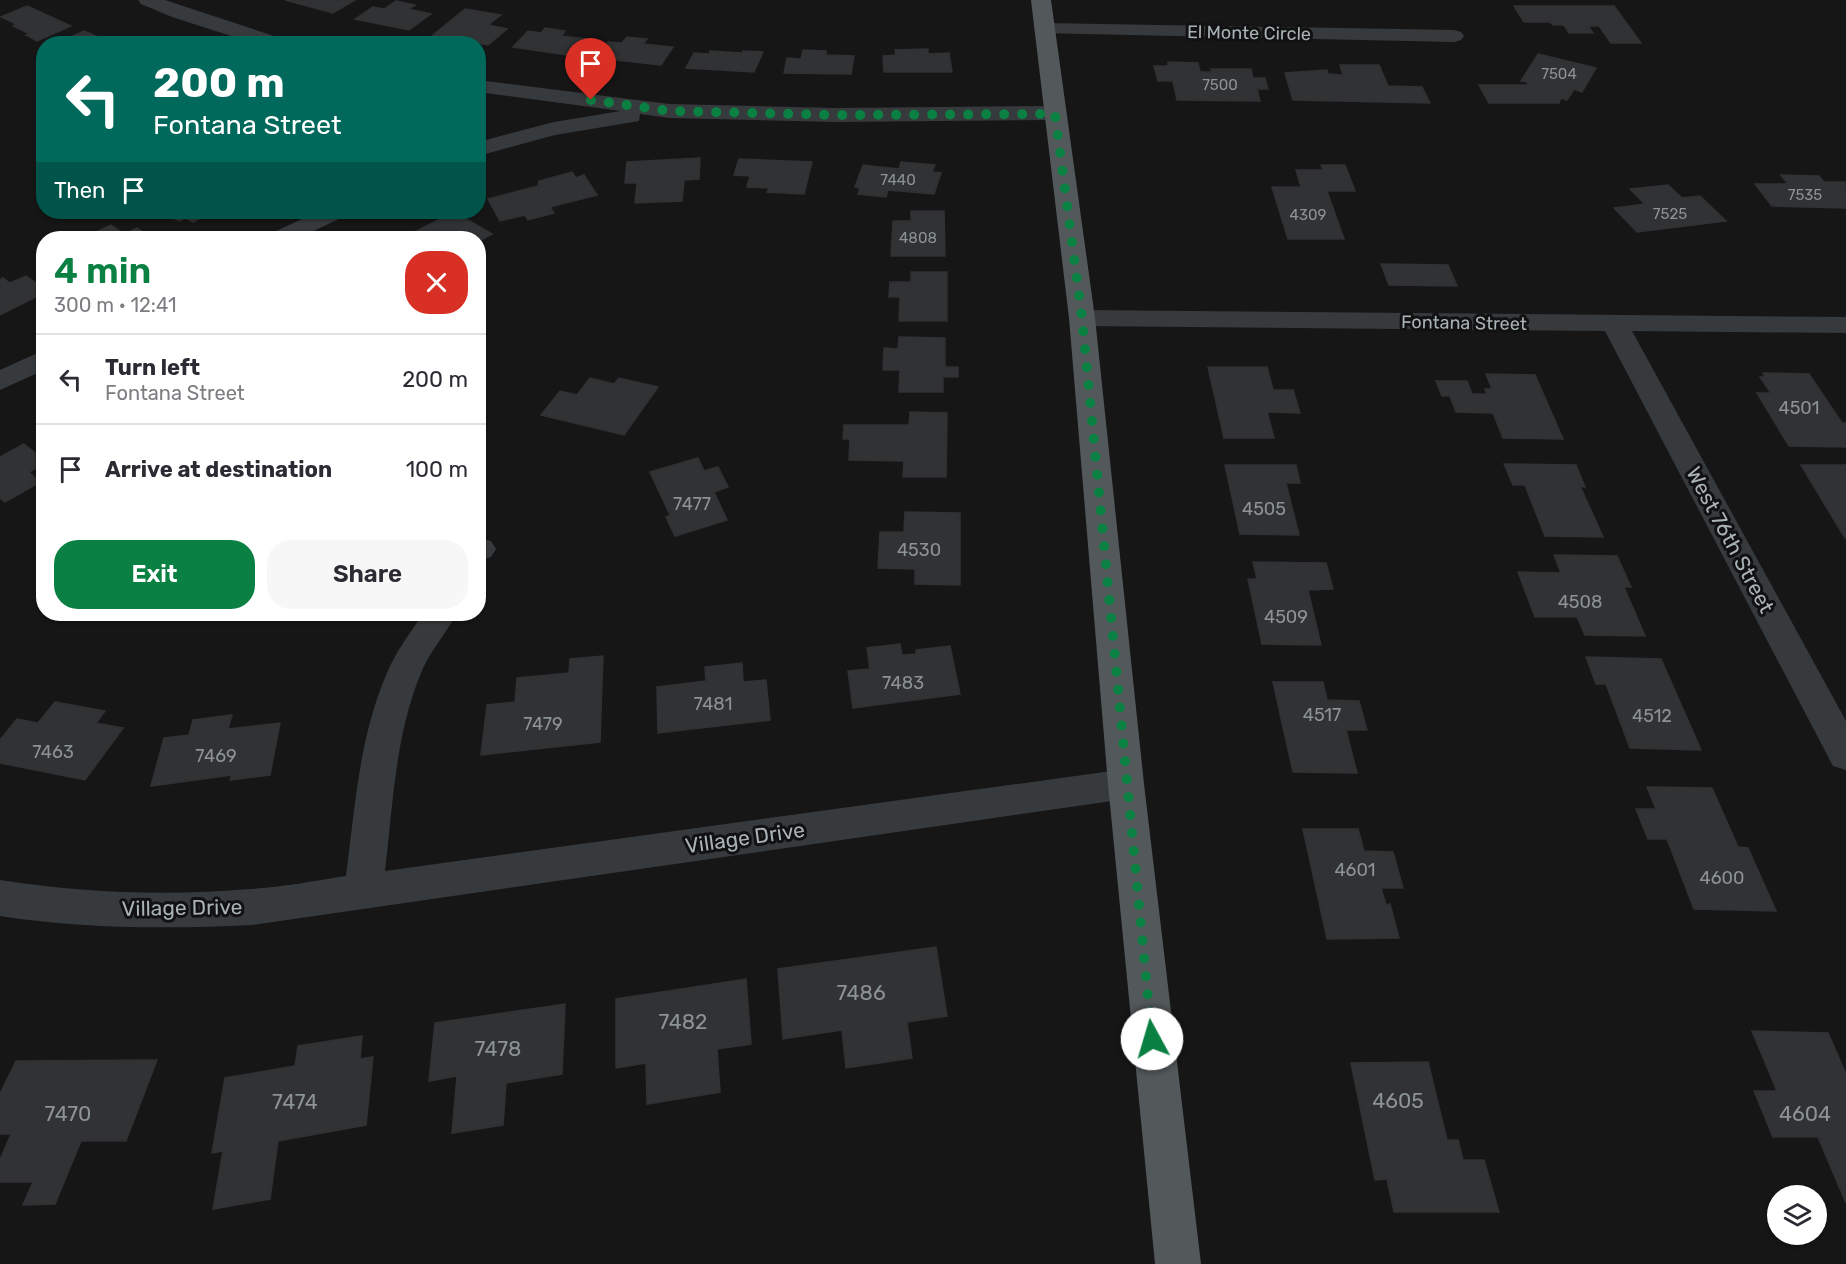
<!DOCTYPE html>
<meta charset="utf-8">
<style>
:root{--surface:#fff;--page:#f7f7f7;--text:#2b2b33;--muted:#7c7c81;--line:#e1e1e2;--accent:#0b8043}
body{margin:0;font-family:Rubik,sans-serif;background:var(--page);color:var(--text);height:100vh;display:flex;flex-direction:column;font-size:22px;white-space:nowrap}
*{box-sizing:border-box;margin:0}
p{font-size:20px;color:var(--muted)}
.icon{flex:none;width:33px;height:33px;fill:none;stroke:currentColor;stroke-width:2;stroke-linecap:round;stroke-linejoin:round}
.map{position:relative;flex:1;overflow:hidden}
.details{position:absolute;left:36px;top:231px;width:450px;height:390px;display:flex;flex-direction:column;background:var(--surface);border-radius:24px;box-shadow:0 2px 4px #0004}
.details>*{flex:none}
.top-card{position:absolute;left:36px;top:36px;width:450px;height:183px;border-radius:24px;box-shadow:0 2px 4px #0004;background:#00695c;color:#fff;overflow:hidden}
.tools{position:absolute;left:1767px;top:1185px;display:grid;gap:12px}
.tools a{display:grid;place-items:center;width:60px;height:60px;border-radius:50%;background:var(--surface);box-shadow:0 2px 4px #0004;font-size:30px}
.pin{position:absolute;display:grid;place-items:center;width:51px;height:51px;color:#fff;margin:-62px -26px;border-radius:50% 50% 50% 0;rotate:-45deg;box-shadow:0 0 6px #0007}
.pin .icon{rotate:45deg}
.me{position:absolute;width:66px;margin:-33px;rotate:354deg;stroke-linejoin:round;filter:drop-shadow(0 0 4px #0008)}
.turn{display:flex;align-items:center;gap:21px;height:126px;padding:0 18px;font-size:27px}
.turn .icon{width:78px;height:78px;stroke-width:2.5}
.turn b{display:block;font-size:42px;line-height:51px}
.then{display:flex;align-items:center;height:57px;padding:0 18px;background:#0003;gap:12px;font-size:22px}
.round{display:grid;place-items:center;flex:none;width:63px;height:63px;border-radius:24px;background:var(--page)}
.head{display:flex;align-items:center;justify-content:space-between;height:102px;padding:0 18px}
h1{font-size:36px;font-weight:600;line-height:45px;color:var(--accent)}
.primary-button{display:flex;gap:12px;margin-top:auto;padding:12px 18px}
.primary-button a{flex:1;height:69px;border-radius:24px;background:var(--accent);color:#fff;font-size:24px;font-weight:600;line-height:69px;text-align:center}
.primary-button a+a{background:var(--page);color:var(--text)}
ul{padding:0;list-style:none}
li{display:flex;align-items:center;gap:18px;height:90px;padding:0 18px;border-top:2px solid var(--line)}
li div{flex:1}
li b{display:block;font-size:22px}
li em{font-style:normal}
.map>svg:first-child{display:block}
.building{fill:#313233;stroke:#303133;stroke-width:1.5}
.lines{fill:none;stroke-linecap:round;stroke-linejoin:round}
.minor{fill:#373a3c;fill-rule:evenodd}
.major{fill:#53585a;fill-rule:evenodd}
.route{stroke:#0b8043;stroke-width:10;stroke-dasharray:0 18}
.labels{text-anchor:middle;stroke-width:6;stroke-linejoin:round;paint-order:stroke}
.far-number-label{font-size:15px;fill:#8b9395}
.far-street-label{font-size:18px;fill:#a9b3b6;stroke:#111112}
.number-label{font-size:18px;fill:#8b9395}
.street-label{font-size:21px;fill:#a9b3b6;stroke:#111112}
.near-number-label{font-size:21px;fill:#8b9395}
</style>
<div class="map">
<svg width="1846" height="1264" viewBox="0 0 1846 1264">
<rect width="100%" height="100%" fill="#161617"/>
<g class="building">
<polygon points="285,0 355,0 333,13"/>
<polygon points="396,1 415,5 408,9 431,14 409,30 355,19 373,7 384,9"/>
<polygon points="27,6 71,26 37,41 26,35 30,34 13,26 16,24 1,17"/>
<polygon points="1514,6 1614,6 1641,43 1611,43 1599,26 1588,26 1593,33 1569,33 1564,25 1553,25 1550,22 1524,22"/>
<polygon points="465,9 501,15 488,25 507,29 488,45 433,35"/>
<polygon points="545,28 565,31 561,36 588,39 573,56 513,47 528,31 541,33"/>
<polygon points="84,31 115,44 56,44"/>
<polygon points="627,37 647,39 643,44 673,47 661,65 596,58 608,42 622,43"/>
<polygon points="928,49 928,54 949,53 952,72 884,72 883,56 896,55 895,50"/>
<polygon points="803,50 826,51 826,55 854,56 851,74 784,73 787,58 801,59"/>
<polygon points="710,51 742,53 743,51 763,52 754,72 686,68 694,53 709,54"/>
<polygon points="1538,54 1596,68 1582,92 1574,89 1567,100 1561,98 1559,103 1489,103 1479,85 1527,85 1528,82 1521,81"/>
<polygon points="1168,62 1198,63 1200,72 1212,72 1211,69 1251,69 1253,78 1265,78 1268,89 1257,89 1260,101 1177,100 1173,81 1158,81 1154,66 1168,66"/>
<polygon points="1340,65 1379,65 1388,86 1422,87 1430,103 1293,100 1285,73 1327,70 1328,74 1343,75"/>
<polygon points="700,158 699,179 684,180 682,201 635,203 637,183 625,183 627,162"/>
<polygon points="739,159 812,162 804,194 767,192 769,188 747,187 750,176 734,175"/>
<polygon points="901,162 935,165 932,172 941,173 934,194 888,190 886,197 858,194 860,188 855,187 863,165 899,169"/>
<polygon points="1321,165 1345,165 1355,191 1327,191 1344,239 1288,239 1272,187 1301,187 1296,170 1323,170"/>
<polygon points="572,172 576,178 584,175 597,195 550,207 554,213 528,220 525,215 500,221 488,199 538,186 539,181"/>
<polygon points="1781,175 1819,176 1824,182 1845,182 1846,208 1772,206 1755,184 1788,184"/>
<polygon points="1668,185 1682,198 1700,196 1726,221 1637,232 1614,208 1645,204 1630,189"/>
<polygon points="911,211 944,211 945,256 891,256 893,221 911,221"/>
<polygon points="163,212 213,212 193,222 186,218 179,221"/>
<polygon points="454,212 492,234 478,242 478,238 456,237 403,238"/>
<polygon points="111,225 124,234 137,228 152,238 83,238"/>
<polygon points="1381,264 1448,265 1457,286 1389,285"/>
<polygon points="911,272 947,272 947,321 899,321 900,297 889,297 890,282 911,282"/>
<polygon points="26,276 44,288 44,293 0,315 0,280 3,278 10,283"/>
<polygon points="899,337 945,338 945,367 958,367 958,377 943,377 943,392 899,392 900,370 883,370 884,348 898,349"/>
<polygon points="1208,367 1267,367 1273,390 1293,390 1300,413 1267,412 1274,438 1224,438"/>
<polygon points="1763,373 1809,374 1842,423 1846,423 1846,447 1789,446 1757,393 1771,393 1760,377 1765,377"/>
<polygon points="1486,374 1535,375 1563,439 1503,438 1493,413 1456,412 1450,396 1442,396 1436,381 1467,381 1472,394 1487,394 1485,389 1492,389"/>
<polygon points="590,378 614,384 619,378 658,387 624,435 541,415 560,391 577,395"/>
<polygon points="910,412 947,413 946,477 903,477 904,461 849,460 850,439 843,439 844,425 909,425"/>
<polygon points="24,444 44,460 44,464 29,472 40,482 5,502 0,498 0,457"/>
<polygon points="698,458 704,471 718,467 728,487 714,492 727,520 675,536 666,517 670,515 650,472"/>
<polygon points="1504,464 1576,465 1585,487 1580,486 1603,537 1545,536 1525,485 1513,485"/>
<polygon points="1225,465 1296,465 1300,483 1286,483 1299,535 1240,534"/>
<polygon points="1801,465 1846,465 1846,538 1845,538"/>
<polygon points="905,512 960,513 960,585 915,584 915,569 878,568 880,532 904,532"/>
<polygon points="1554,555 1617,556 1631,587 1624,587 1645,636 1585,635 1577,617 1535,617 1518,572 1561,573"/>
<polygon points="1253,562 1326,563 1333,589 1308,590 1321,645 1262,644 1248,579 1257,579"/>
<polygon points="900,644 902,655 916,654 916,650 950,646 960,694 853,708 848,671 870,669 867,648"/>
<polygon points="603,656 600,742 481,755 487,705 515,702 517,678 569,673 570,659"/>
<polygon points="1586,657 1661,659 1701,750 1630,748 1606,684 1596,684"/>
<polygon points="742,663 743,682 766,680 770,720 658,733 657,687 706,681 705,667"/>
<polygon points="1273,682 1323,682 1327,700 1359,701 1367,730 1346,730 1357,773 1293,772"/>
<polygon points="55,702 105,711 96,723 123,728 85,780 0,763 0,740 17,719 38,723"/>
<polygon points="232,715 228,729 280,723 270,775 230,780 232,775 151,786 164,738 189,735 193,720"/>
<polygon points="1647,787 1712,788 1738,847 1748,848 1776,911 1694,909 1667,839 1648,839 1636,809 1656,809"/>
<polygon points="1303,829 1358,829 1364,851 1393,852 1403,888 1381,888 1386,905 1390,904 1399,938 1327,939"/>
<polygon points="936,947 947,1016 907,1022 912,1058 846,1068 842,1030 783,1039 778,969"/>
<polygon points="746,979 751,1044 717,1049 720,1092 647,1104 646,1063 616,1068 616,999"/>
<polygon points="565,1004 562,1074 506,1083 503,1125 452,1133 457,1076 429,1081 435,1023"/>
<polygon points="1752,1031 1828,1033 1846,1074 1846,1203 1818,1137 1773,1137 1754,1091 1777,1091"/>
<polygon points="362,1036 360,1059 373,1057 366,1125 278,1141 270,1199 213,1209 223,1151 212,1153 225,1078 295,1066 298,1046"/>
<polygon points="157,1060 126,1141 81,1141 55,1204 23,1205 33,1182 0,1182 0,1160 11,1134 0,1134 0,1094 16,1061"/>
<polygon points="1428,1062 1447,1140 1458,1140 1463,1160 1484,1160 1499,1212 1394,1212 1387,1179 1375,1180 1351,1063"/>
</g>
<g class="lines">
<g class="minor">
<polygon points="138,0 165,0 286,40 289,44 256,44 172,17 141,4"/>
<polygon points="1044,23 1454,30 1461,32 1464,36 1461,40 1454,42 1037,33 1034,29 1037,25"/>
<polygon points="478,80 669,104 836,108 1055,106 1063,108 1066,113 1063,118 1055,120 836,122 669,118 640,114 639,121 555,135 478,156 478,142 554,122 621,111 478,92"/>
<polygon points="317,212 347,212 343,217 299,238 269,238 272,233"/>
<polygon points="1082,310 1846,317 1846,333 1632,331 1846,721 1846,770 1833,766 1605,331 1082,326 1073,324 1069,318 1073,312"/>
<polygon points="44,350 44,370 0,390 0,370"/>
<polygon points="478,538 491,541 496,549 491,557 478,561"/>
<path d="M 423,614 L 456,614 C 446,634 429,652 421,673 C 395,736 393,804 385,871 L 1126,769 L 1139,773 L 1144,784 L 1139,795 L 1126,799 L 252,925 C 167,929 84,929 0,916 L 0,880 C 83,893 167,896 251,889 C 283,887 314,881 346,876 C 355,808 359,737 387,673 C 396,651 410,633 423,614 Z"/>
</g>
<polygon class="major" points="1031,0 1051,0 1095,318 1144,784 1201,1264 1155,1264 1108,784 1069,318"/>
</g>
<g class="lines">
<polyline class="route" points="591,100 669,111 836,115 1055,114 1082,318 1152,1039"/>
</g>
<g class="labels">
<g class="far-number-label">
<text x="1559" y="79">7504</text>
<text x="1220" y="90">7500</text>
<text x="898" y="185">7440</text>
<text x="1805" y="200">7535</text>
<text x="1670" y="219">7525</text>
<text x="1308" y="220">4309</text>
<text x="918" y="243">4808</text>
</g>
<g class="far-street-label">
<text transform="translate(1249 33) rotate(1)" y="6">El Monte Circle</text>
<text transform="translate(1464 323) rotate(1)" y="6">Fontana Street</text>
</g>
<g class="number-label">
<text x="1799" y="414">4501</text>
<text x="692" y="510">7477</text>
<text x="1264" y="515">4505</text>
<text x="919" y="556">4530</text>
<text x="1580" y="608">4508</text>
<text x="1286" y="623">4509</text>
<text x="903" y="689">7483</text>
<text x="713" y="710">7481</text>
<text x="1322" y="721">4517</text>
<text x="1652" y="722">4512</text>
<text x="543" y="730">7479</text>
<text x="53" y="758">7463</text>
<text x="216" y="762">7469</text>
<text x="1355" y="876">4601</text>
<text x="1722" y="884">4600</text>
</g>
<g class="street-label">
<text transform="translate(1730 540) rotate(62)" y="7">West 76th Street</text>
<text transform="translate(745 838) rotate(-8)" y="7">Village Drive</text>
<text transform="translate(182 908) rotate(-1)" y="7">Village Drive</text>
</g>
<g class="near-number-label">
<text x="861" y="1000">7486</text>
<text x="683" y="1029">7482</text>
<text x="498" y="1056">7478</text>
<text x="1398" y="1108">4605</text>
<text x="295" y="1109">7474</text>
<text x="68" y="1121">7470</text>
<text x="1805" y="1121">4604</text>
</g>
</g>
</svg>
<div class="tools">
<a><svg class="icon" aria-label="layers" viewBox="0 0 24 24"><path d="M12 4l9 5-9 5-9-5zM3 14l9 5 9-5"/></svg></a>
</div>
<div class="pin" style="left:591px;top:100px;background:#d93025"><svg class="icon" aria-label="arrive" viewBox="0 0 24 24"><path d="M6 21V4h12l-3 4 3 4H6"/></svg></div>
<svg class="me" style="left:1152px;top:1039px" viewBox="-20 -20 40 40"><circle r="19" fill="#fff"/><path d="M0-13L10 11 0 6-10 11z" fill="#0b8043"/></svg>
<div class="top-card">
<div class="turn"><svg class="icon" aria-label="left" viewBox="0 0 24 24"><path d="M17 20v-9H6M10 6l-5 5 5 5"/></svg><div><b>200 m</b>Fontana Street</div></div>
<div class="then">Then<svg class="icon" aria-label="arrive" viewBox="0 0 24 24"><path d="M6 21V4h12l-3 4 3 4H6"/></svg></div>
</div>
<section class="details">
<div class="head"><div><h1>4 min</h1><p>300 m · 12:41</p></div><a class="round" style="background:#d93025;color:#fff"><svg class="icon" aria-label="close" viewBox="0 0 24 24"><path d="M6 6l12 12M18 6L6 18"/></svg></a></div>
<ul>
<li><svg class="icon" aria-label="left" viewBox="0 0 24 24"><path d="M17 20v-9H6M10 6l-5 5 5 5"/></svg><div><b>Turn left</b><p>Fontana Street</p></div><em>200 m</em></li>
<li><svg class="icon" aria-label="arrive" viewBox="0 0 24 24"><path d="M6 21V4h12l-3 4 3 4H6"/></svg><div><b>Arrive at destination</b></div><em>100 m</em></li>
</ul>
<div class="primary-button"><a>Exit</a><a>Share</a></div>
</section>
</div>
